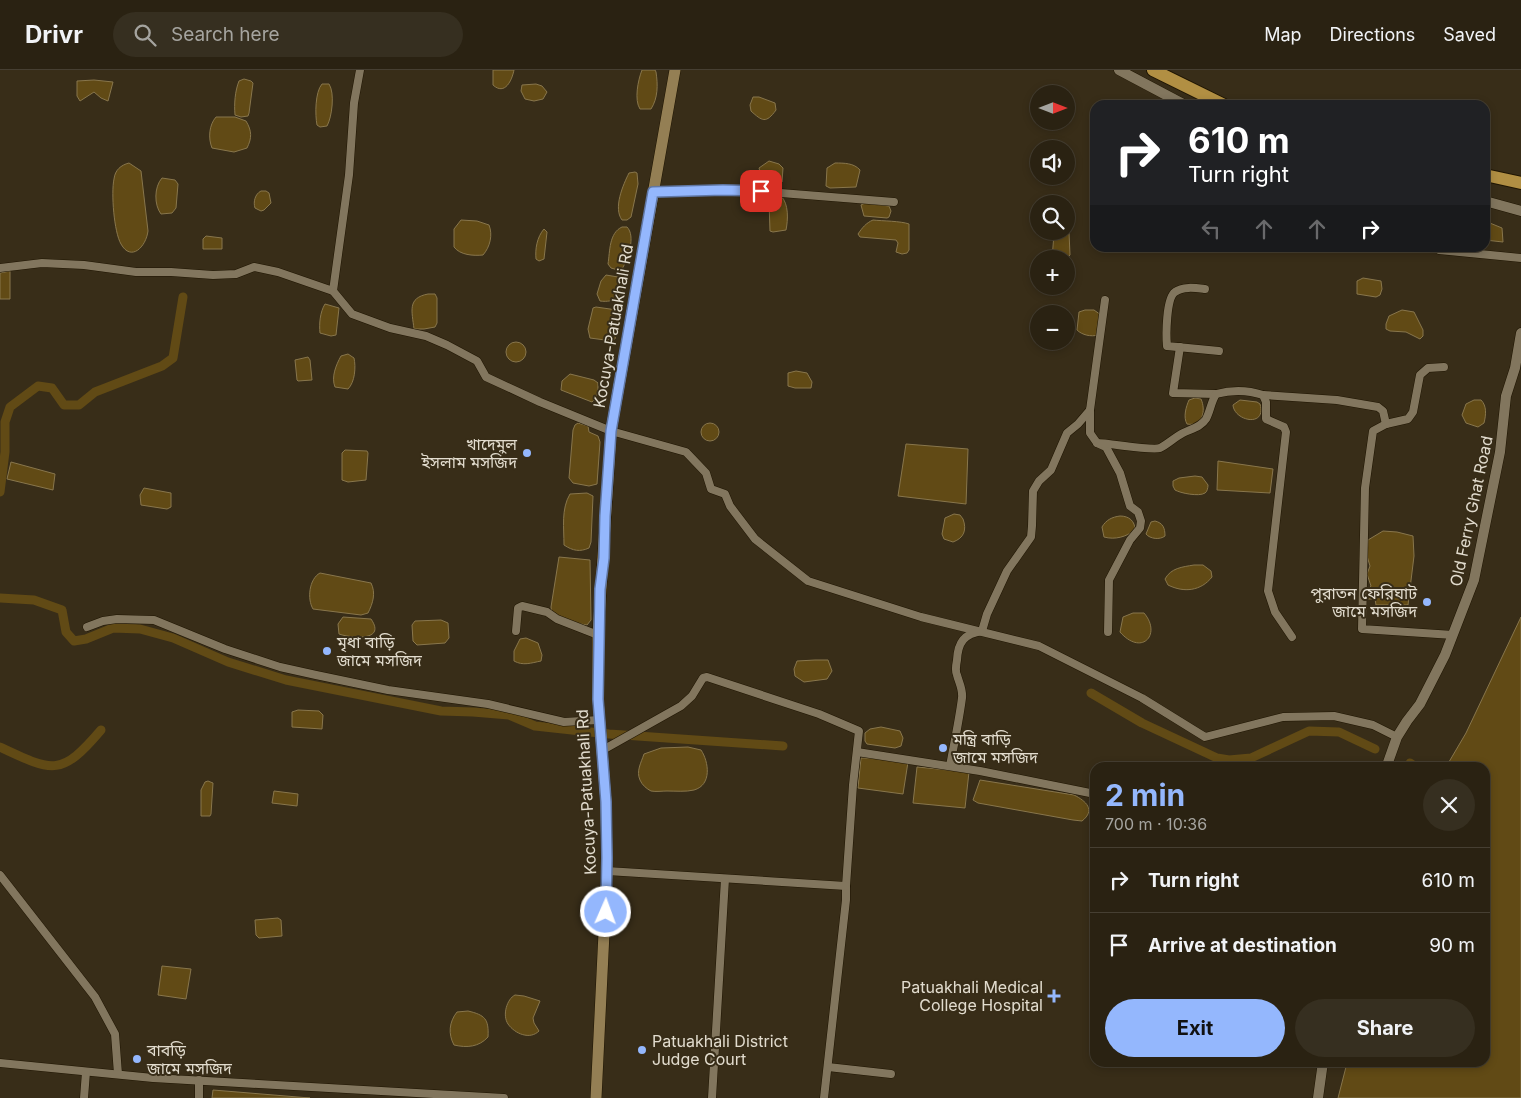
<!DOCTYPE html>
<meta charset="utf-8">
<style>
:root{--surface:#2a2212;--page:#362f20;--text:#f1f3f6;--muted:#a5a49f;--line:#463f32;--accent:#94b7fd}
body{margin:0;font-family:Inter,"Noto Sans Bengali",sans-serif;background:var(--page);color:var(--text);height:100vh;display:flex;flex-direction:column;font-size:19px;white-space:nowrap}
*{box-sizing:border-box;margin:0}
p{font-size:16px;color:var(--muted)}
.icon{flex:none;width:28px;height:28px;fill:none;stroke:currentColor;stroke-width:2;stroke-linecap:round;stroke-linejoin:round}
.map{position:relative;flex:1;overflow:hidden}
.details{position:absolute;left:1090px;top:692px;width:400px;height:305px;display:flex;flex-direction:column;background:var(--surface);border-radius:15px;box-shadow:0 2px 8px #0003,0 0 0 1px var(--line)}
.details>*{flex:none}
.banner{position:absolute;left:1090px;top:30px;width:400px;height:152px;border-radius:15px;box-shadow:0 2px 8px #0003,0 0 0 1px var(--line);background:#202124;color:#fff;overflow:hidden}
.needle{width:32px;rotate:90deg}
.controls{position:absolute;left:1030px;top:15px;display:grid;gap:10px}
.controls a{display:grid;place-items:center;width:45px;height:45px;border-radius:50%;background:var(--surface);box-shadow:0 2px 8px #0003,0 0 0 1px var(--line);font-size:25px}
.pin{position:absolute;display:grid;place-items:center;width:42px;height:42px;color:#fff;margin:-21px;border-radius:10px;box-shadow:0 2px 8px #0006}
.me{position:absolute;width:55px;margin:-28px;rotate:2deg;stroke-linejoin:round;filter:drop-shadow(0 0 4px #0008)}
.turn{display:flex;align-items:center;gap:18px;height:105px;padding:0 15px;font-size:22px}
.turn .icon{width:65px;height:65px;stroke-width:2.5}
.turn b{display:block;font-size:35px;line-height:42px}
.lanes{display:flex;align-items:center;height:48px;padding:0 15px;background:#0003;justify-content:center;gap:25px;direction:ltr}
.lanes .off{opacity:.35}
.round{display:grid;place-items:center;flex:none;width:52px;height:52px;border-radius:26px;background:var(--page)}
.headline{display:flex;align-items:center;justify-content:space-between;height:85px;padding:0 15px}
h1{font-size:30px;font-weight:700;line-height:38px;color:var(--accent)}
.cta{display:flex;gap:10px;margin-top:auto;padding:10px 15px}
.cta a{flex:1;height:58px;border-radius:30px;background:var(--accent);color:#111;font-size:20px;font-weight:700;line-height:58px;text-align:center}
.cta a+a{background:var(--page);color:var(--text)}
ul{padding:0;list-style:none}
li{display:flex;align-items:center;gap:15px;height:65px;padding:0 15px;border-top:1px solid var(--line)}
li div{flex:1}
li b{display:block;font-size:19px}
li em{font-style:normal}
header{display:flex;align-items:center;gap:30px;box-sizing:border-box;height:70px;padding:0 25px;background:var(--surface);border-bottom:1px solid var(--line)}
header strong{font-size:24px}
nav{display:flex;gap:28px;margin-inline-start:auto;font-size:18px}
.search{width:350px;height:45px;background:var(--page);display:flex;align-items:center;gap:12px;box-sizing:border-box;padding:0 18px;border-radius:28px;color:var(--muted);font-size:19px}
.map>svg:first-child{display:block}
.water{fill:#614a15;stroke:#88764c}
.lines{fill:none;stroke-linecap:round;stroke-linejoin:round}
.canal{stroke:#614a15;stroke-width:9}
.minor-casing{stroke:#1f1502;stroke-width:9}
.tertiary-casing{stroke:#1f1502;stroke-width:11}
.secondary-casing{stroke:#1f1502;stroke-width:12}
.trunk-casing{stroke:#1f1502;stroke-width:14}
.minor{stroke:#82765e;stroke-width:8}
.tertiary{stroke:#82765e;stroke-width:10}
.secondary{stroke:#947f54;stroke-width:11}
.trunk{stroke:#b18f43;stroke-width:12}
.route-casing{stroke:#6077a4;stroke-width:12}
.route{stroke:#94b7fd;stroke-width:9}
.poi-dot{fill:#94b7fd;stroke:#382d18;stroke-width:2}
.labels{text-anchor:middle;stroke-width:4;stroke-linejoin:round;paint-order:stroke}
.street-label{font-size:16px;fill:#e2dcce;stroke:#382d18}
.poi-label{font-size:16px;fill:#e2dcce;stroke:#382d18;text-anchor:start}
</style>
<header>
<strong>Drivr</strong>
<div class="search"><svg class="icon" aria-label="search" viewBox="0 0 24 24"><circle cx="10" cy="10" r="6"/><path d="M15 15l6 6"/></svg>Search here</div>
<nav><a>Map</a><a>Directions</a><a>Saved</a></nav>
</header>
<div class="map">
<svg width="1521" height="1028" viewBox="0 0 1521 1028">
<rect width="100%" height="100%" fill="#382d18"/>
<g class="water">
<path d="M 493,0 L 514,0 C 512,10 505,26 493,15 Z"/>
<path d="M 642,0 L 655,0 L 656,2 C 658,15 658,28 651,39 L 640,39 C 634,30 638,10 642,0 Z"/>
<path d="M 244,9 L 251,11 L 253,13 L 249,43 L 248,46 L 241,47 L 235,45 C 234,34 235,21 239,11 Z"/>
<polygon points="94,10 113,12 108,31 101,28 94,22 80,31 77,26 77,11"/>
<path d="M 322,14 L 329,14 C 335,23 332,47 327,56 L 320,57 L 317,55 C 315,45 315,22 322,14 Z"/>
<polygon points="536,14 542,16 547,22 543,29 534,31 525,29 521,21 522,15"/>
<path d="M 753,27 L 759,27 L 775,33 L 776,40 C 766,54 762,51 751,41 L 750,35 Z"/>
<path d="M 216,47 L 235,47 L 246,51 C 252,61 252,68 247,78 L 234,82 L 212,78 C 208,68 209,55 216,47 Z"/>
<polygon points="769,91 779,94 783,98 782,112 763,112 759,98"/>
<path d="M 129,93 L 141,101 L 148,161 C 146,177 131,192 121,174 C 114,162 111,123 114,109 C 115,100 121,95 129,93 Z"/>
<path d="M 835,93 C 844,93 854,93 860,100 L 856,117 L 830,118 L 826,116 L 827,98 Z"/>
<path d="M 635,102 L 637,103 L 638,114 L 631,147 L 627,150 L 622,150 C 613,138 623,115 629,103 Z"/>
<path d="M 162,108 L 175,110 L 178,114 L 176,138 L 172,143 L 161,144 C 154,135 154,117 162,108 Z"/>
<path d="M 261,121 L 266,121 L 269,123 L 271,133 L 264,140 L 261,141 L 255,138 C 253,132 255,124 261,121 Z"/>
<path d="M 775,126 L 781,126 C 789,134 788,150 786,160 L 773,162 L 770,161 L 769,131 Z"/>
<polygon points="865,133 889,136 891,141 889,147 887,148 864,146 861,135"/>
<path d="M 461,150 L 477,151 L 489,155 C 493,165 490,177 483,185 C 473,186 460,185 454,177 L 454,159 Z"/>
<path d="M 873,150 C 882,151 901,151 909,154 L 909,180 L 907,183 L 902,184 L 896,182 L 898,173 L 896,170 L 860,167 L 858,164 C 862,158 866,153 873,150 Z"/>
<polygon points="1485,151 1502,158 1503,172 1485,170"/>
<path d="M 622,157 L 627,157 C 636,166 628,189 622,199 L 618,200 L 611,198 L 608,194 C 610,181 609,163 622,157 Z"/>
<path d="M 544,159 L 547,162 L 544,189 L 539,191 L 536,189 C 535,179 537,167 544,159 Z"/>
<polygon points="1058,161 1069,162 1070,185 1066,189 1052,189 1054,164"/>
<polygon points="206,166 222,168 222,179 203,179 203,169"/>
<polygon points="10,201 10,229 0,229 0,203"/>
<path d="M 606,205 L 618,207 L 624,212 C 623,226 615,233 600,231 L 597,224 L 601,211 Z"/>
<polygon points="1363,208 1381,211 1382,219 1380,225 1376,227 1357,224 1357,211"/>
<path d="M 428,224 L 435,224 L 437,228 L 437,253 L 435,257 L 424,259 L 414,259 C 412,241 407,228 428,224 Z"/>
<path d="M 325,234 L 339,238 L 336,265 L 331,266 L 320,263 C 319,254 320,242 325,234 Z"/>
<polygon points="596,237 617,240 619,245 615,269 605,270 590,268 588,259 593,238"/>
<path d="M 1085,240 L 1094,240 L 1101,245 L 1098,265 C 1091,267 1082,265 1077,260 L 1079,242 Z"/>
<polygon points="1402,240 1414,242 1423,260 1423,266 1420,269 1406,262 1390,261 1386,259 1386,254 1389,246"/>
<circle cx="516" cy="282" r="10"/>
<path d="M 348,284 L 354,288 C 356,297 355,312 348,319 L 335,317 C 331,307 336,295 341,286 Z"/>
<polygon points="308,287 310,290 312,310 298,311 297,310 295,290"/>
<polygon points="796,301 807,303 812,312 811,318 795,318 788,316 788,303"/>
<path d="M 570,304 L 594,310 L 598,313 C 598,321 598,327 592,332 L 561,320 L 562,311 Z"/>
<path d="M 1195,328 L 1201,329 C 1206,340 1203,357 1187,354 C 1183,347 1186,337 1189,330 Z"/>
<path d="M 1240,330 L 1257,332 L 1260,334 C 1267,358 1234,351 1233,335 Z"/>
<path d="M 1474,330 L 1481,330 C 1487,336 1486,345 1484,353 L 1478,357 L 1466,353 L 1462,345 L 1466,334 Z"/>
<circle cx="710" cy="362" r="9"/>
<polygon points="578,353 588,356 589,362 598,366 600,372 597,414 589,416 573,413 569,408 573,360 575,355"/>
<polygon points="906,374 968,379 966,434 898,426"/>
<polygon points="345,380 367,381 368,383 366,410 348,412 342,410 342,383"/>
<polygon points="1218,391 1273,399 1270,423 1217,420"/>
<polygon points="11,392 55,404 53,420 7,409"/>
<path d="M 1195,406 L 1202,407 L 1208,415 C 1208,418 1207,422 1205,423 C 1199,427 1180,423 1175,420 L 1173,416 L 1173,411 L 1179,408 Z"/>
<polygon points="144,418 171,423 171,437 167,439 141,435 140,425"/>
<path d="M 587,423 L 593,426 L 591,472 L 589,478 C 580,482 573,481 564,475 C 564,458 561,439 570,424 Z"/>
<path d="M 954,444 L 960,445 L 963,449 C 967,460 964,468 953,472 L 944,469 L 942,464 L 945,448 Z"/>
<path d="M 1120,446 C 1129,446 1135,451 1135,460 C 1126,467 1115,470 1104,467 L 1102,457 C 1106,450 1112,447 1120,446 Z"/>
<path d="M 1155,451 C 1163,453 1165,458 1165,466 C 1160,470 1150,469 1146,464 L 1151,452 Z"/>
<polygon points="1383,461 1397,462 1413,466 1414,486 1408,535 1376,535 1375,529 1366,529 1366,522 1371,516 1367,504 1370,496 1367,486 1368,470"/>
<polygon points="559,487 590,490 591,550 587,555 574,553 552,544 551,537"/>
<path d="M 1194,495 L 1203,495 L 1211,501 L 1212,507 C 1201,521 1184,523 1168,515 L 1165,509 C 1171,498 1182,497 1194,495 Z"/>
<path d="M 320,503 L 371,513 C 376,523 373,533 368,543 L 361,545 L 313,539 C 307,529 309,509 320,503 Z"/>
<path d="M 1133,543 L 1144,543 C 1162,564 1142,587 1120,562 L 1123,547 Z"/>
<path d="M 343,547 L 371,549 C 387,572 350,568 339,564 L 338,554 Z"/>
<polygon points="1521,547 1521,1028 1338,1028 1347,993 1485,992 1485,698 1446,697 1466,663"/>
<polygon points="441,550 448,553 449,568 445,573 417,575 413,571 412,555 415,551"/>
<path d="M 526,568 L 538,573 L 542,585 L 541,591 C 531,593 523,596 514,591 L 514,581 L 520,569 Z"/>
<polygon points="815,590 828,590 832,601 827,609 804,612 795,606 794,599 797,591"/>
<polygon points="298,640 319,641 323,645 322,659 292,657 292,642"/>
<polygon points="881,657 900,661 903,668 901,676 895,678 867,674 865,671 865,663 870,659"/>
<path d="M 688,677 L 701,680 C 709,692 712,715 694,720 C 686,722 676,721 667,721 C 662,721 656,722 651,721 C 647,719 642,715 640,710 C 636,701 641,693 644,684 L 661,678 Z"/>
<polygon points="861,688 880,688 908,692 903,724 858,718"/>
<polygon points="917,697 969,702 965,738 913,733"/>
<path d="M 980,710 L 1074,725 C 1086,731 1096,740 1082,751 L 1073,750 L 978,733 L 973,730 Z"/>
<polygon points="208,711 213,713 211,744 210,746 201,746 201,720 205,712"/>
<polygon points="274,721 298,724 297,736 272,733"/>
<polygon points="278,848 281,850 282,866 259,868 256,865 255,850"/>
<polygon points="162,896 191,899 186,929 158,925"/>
<path d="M 515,925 L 524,926 L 540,931 L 533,948 L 534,953 L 539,961 C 530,970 515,964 508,954 C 502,945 507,929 515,925 Z"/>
<path d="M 468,941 C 485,945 489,949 488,967 C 479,977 467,978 454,975 C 448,964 449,952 457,942 Z"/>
<polygon points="213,1020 310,1028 212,1028"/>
</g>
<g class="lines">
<g class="canal">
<polyline points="0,422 5,382 5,352 10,337 38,316 52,318 64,335 79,335 95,322 162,296 173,288 183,227"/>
<polyline points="0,528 34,530 62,540 66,562 74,571 86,569 113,558 140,559 173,568 228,592 286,610 441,641 473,642 509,645 535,656 609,664 783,676"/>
<polyline points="1091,623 1142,653 1217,688 1229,690 1251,688 1309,661 1339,662 1375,679"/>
<path d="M 0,677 C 53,702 61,707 101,660"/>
<polyline points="1410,693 1417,698"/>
</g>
<defs>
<g id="minor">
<polyline points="653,121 742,120 894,132"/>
<polyline points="1439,180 1521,188"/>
<polyline points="0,198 42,193 84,195 136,202 171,202 213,205 236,204 254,197 278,202 333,221 349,105 354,33 360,0"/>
<path d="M 1205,219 C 1196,218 1183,216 1175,222 C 1166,228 1166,266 1167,276 L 1219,281"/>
<polyline points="333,221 352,244 390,258 426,266 447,275 477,291 486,307 540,332 611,361 686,382 706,403 711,419 725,424 730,436 755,469 808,511 921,547 1039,576 1142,628 1205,667 1283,647 1334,646 1373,655 1397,667"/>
<polyline points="1180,277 1173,323 1216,324"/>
<polyline points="1444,297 1428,298 1420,305 1413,342 1408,349 1386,354 1373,361 1365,418 1362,559 1453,565"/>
<polyline points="1263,325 1337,330 1378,337 1383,341 1386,354"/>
<polyline points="1090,340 1090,363 1097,373 1106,377 1120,403 1130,436 1138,442 1141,451 1140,458 1130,470 1109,510 1108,562"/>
<path d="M 1097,373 C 1109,373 1152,381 1160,378 C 1168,374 1175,367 1183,363 C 1191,359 1201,357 1206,349 C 1210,342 1211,332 1216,324 C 1231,320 1248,320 1263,325 L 1266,332 L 1266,349 L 1284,357 L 1286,362 L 1268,521 L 1275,542 L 1292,567"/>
<polyline points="87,557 103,551 117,549 154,550 225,579 280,597 316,605 388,620 488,634 564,652 599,650"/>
<polyline points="516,561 518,538 522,536 547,542 557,549 598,565"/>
<polyline points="601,681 681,636 692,626 703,608 707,607 819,644 859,661 853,715 846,816 846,830 824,1028"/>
<polyline points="857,682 980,701 1095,724"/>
<path d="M 950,696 C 954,674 959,651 962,628 C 963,619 959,613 957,605 C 955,601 956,595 957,590 C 958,572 964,564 982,561 L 987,544 L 1007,501 L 1031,467 L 1032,456 L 1033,421 L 1039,411 L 1051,400 L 1067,363 L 1078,354 L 1090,340 L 1105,230"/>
<polyline points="607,801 846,816"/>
<polyline points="0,805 95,927 115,964 118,1004"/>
<polyline points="0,993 153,1008 504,1028"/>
<polyline points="828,997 891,1004"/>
<polyline points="84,1028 86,1002"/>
<polyline points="199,1028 199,1010"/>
<polyline points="712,1028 725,809"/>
</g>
<g id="tertiary">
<polyline points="1119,0 1185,35"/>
<polyline points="1485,131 1521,141"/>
<polyline points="1386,698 1397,667 1407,651 1420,634 1445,585 1474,510 1500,382 1506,326 1515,298 1521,263"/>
<polyline points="1318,1028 1323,992"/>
</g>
<polyline id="secondary" points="596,1028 607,801 606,732 598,629 598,565 611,361 675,0"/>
<g id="trunk">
<polyline points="1153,0 1224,35"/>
<polyline points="1485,105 1521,113"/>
</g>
</defs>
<use href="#minor" class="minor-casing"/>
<use href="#tertiary" class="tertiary-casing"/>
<use href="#secondary" class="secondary-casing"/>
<use href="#trunk" class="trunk-casing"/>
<use href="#minor" class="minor"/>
<use href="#tertiary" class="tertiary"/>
<use href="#secondary" class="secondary"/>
<use href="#trunk" class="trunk"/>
</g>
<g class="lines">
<defs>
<polyline id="route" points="606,842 607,788 606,732 598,629 600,519 604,488 605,446 611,361 653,122 723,120 761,121"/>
</defs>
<use href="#route" class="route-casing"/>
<use href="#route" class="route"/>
</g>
<g class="poi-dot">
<circle cx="527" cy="383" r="5"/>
<circle cx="1427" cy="532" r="5"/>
<circle cx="327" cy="581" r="5"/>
<circle cx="943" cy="678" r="5"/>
<path d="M1051.5 918.5h5v5h5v5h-5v5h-5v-5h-5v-5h5z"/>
<circle cx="642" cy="980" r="5"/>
<circle cx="137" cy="989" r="5"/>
</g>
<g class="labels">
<g class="street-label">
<text transform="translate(613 256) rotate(-80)" y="6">Kocuya-Patuakhali Rd</text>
<text transform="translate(1471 441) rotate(-78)" y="6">Old Ferry Ghat Road</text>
<text transform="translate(586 722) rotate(-93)" y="6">Kocuya-Patuakhali Rd</text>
</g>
<g class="poi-label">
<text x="517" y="380" text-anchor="end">খাদেমুল<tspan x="517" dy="18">ইসলাম মসজিদ</tspan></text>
<text x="1417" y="529" text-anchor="end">পুরাতন ফেরিঘাট<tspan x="1417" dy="18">জামে মসজিদ</tspan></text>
<text x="337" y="578">মৃধা বাড়ি<tspan x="337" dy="18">জামে মসজিদ</tspan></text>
<text x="953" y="675">মন্ত্রি বাড়ি<tspan x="953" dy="18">জামে মসজিদ</tspan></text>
<text x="1043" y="923" text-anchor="end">Patuakhali Medical<tspan x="1043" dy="18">College Hospital</tspan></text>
<text x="652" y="977">Patuakhali District<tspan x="652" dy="18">Judge Court</tspan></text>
<text x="147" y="986">বাবড়ি<tspan x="147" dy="18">জামে মসজিদ</tspan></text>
</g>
</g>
</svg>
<div class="controls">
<a><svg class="needle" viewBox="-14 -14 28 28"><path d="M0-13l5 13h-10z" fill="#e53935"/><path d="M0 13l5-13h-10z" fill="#a5a49f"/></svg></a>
<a><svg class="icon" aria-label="sound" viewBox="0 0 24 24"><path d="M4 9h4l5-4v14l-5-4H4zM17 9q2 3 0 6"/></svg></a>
<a><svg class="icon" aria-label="search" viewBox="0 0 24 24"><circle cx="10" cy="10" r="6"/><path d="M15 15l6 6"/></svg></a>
<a>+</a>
<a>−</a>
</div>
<div class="pin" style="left:761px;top:121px;background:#d93025"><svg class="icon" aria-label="arrive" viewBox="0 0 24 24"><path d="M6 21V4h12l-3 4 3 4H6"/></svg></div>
<svg class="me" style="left:606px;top:842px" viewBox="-20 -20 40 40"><circle r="17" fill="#94b7fd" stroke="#fff" stroke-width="3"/><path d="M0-11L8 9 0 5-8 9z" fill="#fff"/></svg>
<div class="banner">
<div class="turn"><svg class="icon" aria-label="right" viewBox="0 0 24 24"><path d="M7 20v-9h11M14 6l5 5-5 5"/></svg><div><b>610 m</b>Turn right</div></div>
<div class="lanes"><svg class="icon off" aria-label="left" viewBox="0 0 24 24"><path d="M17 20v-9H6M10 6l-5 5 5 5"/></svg><svg class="icon off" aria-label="ahead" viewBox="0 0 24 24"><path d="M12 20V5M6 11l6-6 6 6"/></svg><svg class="icon off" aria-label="ahead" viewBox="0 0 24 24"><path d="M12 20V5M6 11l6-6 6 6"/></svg><svg class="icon" aria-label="right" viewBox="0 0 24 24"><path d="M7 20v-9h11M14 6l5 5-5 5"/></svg></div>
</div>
<section class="details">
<div class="headline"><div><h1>2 min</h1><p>700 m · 10:36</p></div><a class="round"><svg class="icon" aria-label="close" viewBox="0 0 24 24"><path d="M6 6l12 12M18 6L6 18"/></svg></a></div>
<ul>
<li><svg class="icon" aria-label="right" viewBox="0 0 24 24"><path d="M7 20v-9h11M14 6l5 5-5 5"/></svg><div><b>Turn right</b></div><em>610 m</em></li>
<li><svg class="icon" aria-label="arrive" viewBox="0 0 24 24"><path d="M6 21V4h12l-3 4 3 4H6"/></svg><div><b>Arrive at destination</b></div><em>90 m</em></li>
</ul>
<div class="cta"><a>Exit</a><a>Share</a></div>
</section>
</div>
